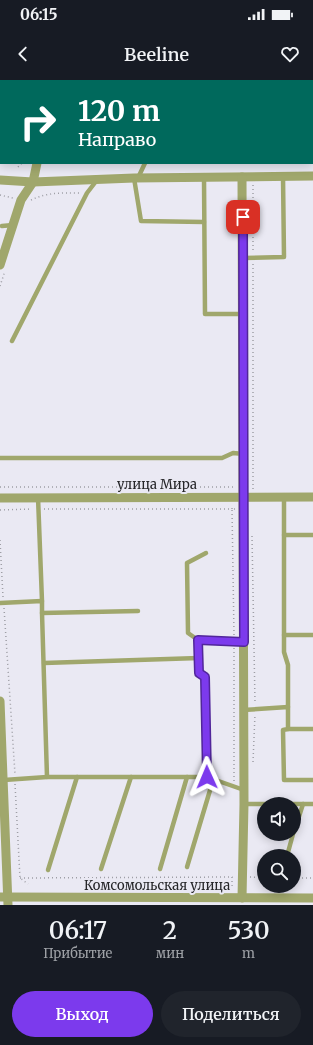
<!DOCTYPE html>
<html lang="ru">
<meta charset="utf-8">
<style>
:root{--surface:#171b24;--page:#20242c;--text:#f1f3f6;--muted:#9ea1a6;--accent:#7c3aed}
body{margin:0;font-family:Merriweather,serif;background:var(--page);color:var(--text);height:100vh;display:flex;flex-direction:column;font-size:15px;white-space:nowrap}
*{box-sizing:border-box;margin:0}
p{font-size:13px;color:var(--muted)}
.icon{flex:none;width:22px;height:22px;fill:none;stroke:currentColor;stroke-width:2;stroke-linecap:round;stroke-linejoin:round}
.map{position:relative;height:825px;overflow:hidden}
.side{display:flex;flex-direction:column;background:var(--surface);flex:1}
.side>*{flex:none}
.hud{position:absolute;left:0px;top:0px;width:313px;height:84px;box-shadow:0 2px 10px #0003;background:#00695c;color:#fff;overflow:hidden}
.buttons{position:absolute;left:257px;top:717px;display:grid;gap:8px}
.buttons a{display:grid;place-items:center;width:44px;height:44px;border-radius:50%;background:var(--surface);box-shadow:0 2px 10px #0003;font-size:20px}
.pin{position:absolute;display:grid;place-items:center;width:34px;height:34px;color:#fff;margin:-17px;border-radius:8px;box-shadow:0 2px 6px #0006}
.me{position:absolute;width:44px;margin:-22px;rotate:359deg;stroke-linejoin:round;filter:drop-shadow(0 0 3px #0008)}
.turn{display:flex;align-items:center;gap:14px;height:84px;padding:0 12px;font-size:18px}
.turn .icon{width:52px;height:52px;stroke-width:2.5}
.turn b{display:block;font-size:28px;line-height:34px}
.eta{display:flex;justify-content:space-evenly;align-items:center;height:68px;text-align:center}
.eta b{font-size:24px;font-weight:600;line-height:28px}
.cta{display:flex;gap:8px;margin-top:auto;padding:8px 12px}
.cta a{flex:1;height:46px;border-radius:24px;background:var(--accent);color:#fff;font-size:16px;font-weight:600;line-height:46px;text-align:center}
.cta a+a{background:var(--page);color:var(--text)}
.status{display:flex;justify-content:space-between;align-items:center;height:28px;padding:0 20px;background:var(--surface);direction:ltr}
.status svg{height:11px;fill:currentColor}
header{display:flex;justify-content:space-between;align-items:center;height:52px;padding:0 12px;background:var(--surface);font-size:18px;font-weight:600}
.map>svg:first-child{display:block}
.lines{fill:none;stroke-linecap:round;stroke-linejoin:round}
.path{stroke:#9e9ea5;stroke-width:1.5;stroke-dasharray:1 3;stroke-linecap:butt}
.lane{stroke:#a0a76c;stroke-width:4.5}
.street{stroke:#a0a76c;stroke-width:9}
.route-casing{stroke:#51269a;stroke-width:10}
.route{stroke:#7c3aed;stroke-width:7}
.labels{text-anchor:middle;stroke-width:4;stroke-linejoin:round;paint-order:stroke}
.street-label{font-size:13px;fill:#262629;stroke:#eae9f3}
</style>
<div class="status"><b>06:15</b><svg viewBox="0 0 49 12"><path d="M0 12V9h3v3zM5 12V6h3v6zM10 12V3h3v9zM15 12V0h3v12zM26 1h20v11H26zM47 4h2v5h-2z"/></svg></div>
<header><svg class="icon" aria-label="back" viewBox="0 0 24 24"><path d="M15 5l-7 7 7 7"/></svg>Beeline<svg class="icon" aria-label="heart" viewBox="0 0 24 24"><path d="M12 20l-8-8c-3-5 5-10 8-4 3-6 11-1 8 4z"/></svg></header>
<div class="map">
<svg width="313" height="825" viewBox="0 0 313 825">
<rect width="100%" height="100%" fill="#eae9f3"/>
<g class="lines">
<g class="path">
<polyline points="0,80 1,80"/>
<polyline points="18,87 22,83"/>
<polyline points="253,105 253,173"/>
<polyline points="0,115 13,118"/>
<path d="M 31,120 C 48,112 62,113 80,113"/>
<polyline points="0,206 5,191"/>
<polyline points="0,407 234,407"/>
<polyline points="253,409 253,183"/>
<polyline points="44,429 232,429 232,425"/>
<polyline points="0,430 32,429"/>
<polyline points="252,456 255,623"/>
<polyline points="0,460 3,517"/>
<polyline points="4,528 15,694"/>
<polyline points="234,555 232,429 236,429"/>
<polyline points="253,682 255,634"/>
<polyline points="234,701 234,567"/>
<polyline points="15,704 20,798 28,804"/>
<polyline points="250,797 264,798"/>
<polyline points="20,798 232,797 232,809"/>
<polyline points="294,798 313,798"/>
</g>
<g class="lane">
<polyline points="80,0 81,1"/>
<polyline points="199,0 199,1"/>
<polyline points="9,1 9,0"/>
<polyline points="204,97 205,234 242,234"/>
<polyline points="134,98 141,141 204,142"/>
<polyline points="138,98 145,83"/>
<polyline points="2,146 13,145"/>
<polyline points="243,178 284,177 283,96"/>
<polyline points="12,261 87,113 97,100"/>
<polyline points="0,378 222,378 233,373 244,374"/>
<polyline points="38,417 42,521"/>
<polyline points="284,418 284,455 313,455"/>
<polyline points="284,455 284,572 288,585 288,627"/>
<polyline points="0,523 42,521 42,533 138,531"/>
<polyline points="42,533 47,697"/>
<polyline points="284,555 313,555"/>
<polyline points="198,560 188,553 187,483 206,473"/>
<polyline points="243,562 198,560 199,593 205,597 207,697 244,710"/>
<polyline points="44,583 199,578"/>
<polyline points="243,630 288,627 288,649 283,650 284,700 313,700"/>
<polyline points="288,649 313,649"/>
<polyline points="4,700 47,697 207,697"/>
<polyline points="244,724 313,724"/>
<polyline points="294,752 303,724"/>
<polyline points="287,776 293,754"/>
<polyline points="187,787 211,707 211,697"/>
<polyline points="101,789 131,697"/>
<polyline points="160,789 187,697"/>
<polyline points="48,790 77,697"/>
</g>
<g class="street">
<polyline points="56,1 56,0"/>
<polyline points="0,100 33,102 134,98 313,96"/>
<polyline points="0,185 21,120 33,102 37,83"/>
<polyline points="0,418 313,417"/>
<polyline points="0,621 8,825"/>
<polyline points="0,817 313,818"/>
<polyline points="242,818 244,724 242,97"/>
</g>
</g>
<g class="lines">
<defs>
<polyline id="route" points="207,697 205,597 199,593 198,560 244,562 243,137"/>
</defs>
<use href="#route" class="route-casing"/>
<use href="#route" class="route"/>
</g>
<g class="labels">
<g class="street-label">
<text x="157" y="409">улица Мира</text>
<text x="157" y="810">Комсомольская улица</text>
</g>
</g>
</svg>
<div class="buttons">
<a><svg class="icon" aria-label="sound" viewBox="0 0 24 24"><path d="M4 9h4l5-4v14l-5-4H4zM17 9q2 3 0 6"/></svg></a>
<a><svg class="icon" aria-label="search" viewBox="0 0 24 24"><circle cx="10" cy="10" r="6"/><path d="M15 15l6 6"/></svg></a>
</div>
<div class="pin" style="left:243px;top:137px;background:#d93025"><svg class="icon" aria-label="arrive" viewBox="0 0 24 24"><path d="M6 21V4h12l-3 4 3 4H6"/></svg></div>
<svg class="me" style="left:207px;top:697px" viewBox="-20 -20 40 40"><path d="M0-17L14 15 0 8-14 15z" fill="#7c3aed" stroke="#fff" stroke-width="4"/></svg>
<div class="hud">
<div class="turn"><svg class="icon" aria-label="right" viewBox="0 0 24 24"><path d="M7 20v-9h11M14 6l5 5-5 5"/></svg><div><b>120 m</b>Направо</div></div>
</div>
</div>
<section class="side">
<div class="eta">
<div><b>06:17</b><p>Прибытие</p></div>
<div><b>2</b><p>мин</p></div>
<div><b>530</b><p>m</p></div>
</div>
<div class="cta"><a>Выход</a><a>Поделиться</a></div>
</section>
